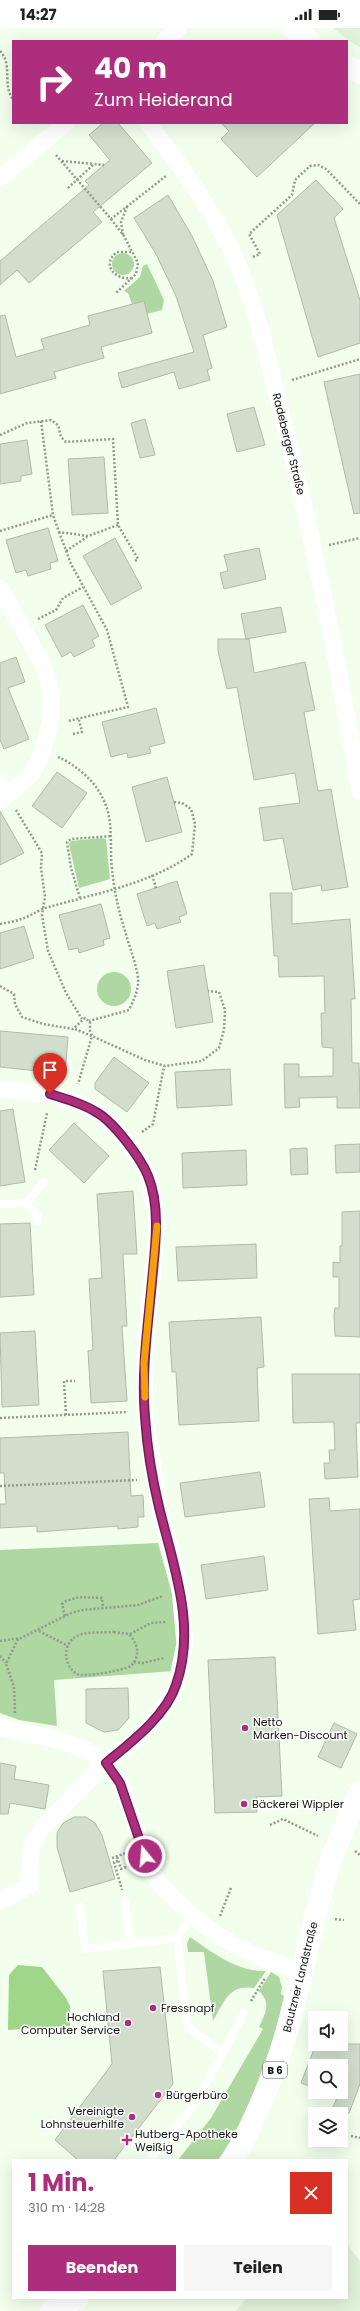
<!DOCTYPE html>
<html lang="de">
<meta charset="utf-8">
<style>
:root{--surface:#fff;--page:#f6f6f6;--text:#222;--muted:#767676;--accent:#ad2e7c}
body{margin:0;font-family:Poppins,sans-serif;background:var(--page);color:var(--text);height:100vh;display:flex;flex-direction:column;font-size:15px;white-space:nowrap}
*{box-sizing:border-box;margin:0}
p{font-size:13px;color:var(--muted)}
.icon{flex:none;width:22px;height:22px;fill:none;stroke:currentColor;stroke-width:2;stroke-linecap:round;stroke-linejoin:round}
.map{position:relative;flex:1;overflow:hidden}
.panel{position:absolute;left:12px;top:2131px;width:336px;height:140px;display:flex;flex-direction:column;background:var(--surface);border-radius:0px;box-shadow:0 4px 16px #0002}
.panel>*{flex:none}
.hud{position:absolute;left:12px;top:12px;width:336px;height:84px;border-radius:0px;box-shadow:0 4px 16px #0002;background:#ad2e7c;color:#fff;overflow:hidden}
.fabs{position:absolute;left:308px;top:1983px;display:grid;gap:8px}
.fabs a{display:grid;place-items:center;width:40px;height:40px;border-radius:0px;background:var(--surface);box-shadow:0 4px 16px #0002;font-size:20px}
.pin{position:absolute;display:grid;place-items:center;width:34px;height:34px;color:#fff;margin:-41px -17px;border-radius:50% 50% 50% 0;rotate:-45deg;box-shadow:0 0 4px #0007}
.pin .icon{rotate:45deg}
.me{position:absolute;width:44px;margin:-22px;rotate:343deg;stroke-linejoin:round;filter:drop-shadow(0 0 3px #0008)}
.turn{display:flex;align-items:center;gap:14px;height:84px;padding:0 16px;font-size:18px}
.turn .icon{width:52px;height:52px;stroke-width:2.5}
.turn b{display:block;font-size:28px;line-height:34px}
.round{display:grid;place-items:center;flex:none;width:42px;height:42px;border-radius:0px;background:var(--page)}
.summary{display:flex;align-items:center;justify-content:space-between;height:68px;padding:0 16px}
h1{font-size:24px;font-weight:700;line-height:30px;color:var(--accent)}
.cta{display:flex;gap:8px;margin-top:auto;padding:8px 16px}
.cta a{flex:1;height:46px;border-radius:0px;background:var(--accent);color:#fff;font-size:16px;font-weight:700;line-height:46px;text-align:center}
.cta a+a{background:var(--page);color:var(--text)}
.status{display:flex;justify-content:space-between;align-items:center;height:28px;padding:0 20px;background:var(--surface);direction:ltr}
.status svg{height:11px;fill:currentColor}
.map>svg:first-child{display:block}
.built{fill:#e1f2db}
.green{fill:#afd7a1}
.water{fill:#9fd68a}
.building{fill:#d1decc;stroke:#aebbaa}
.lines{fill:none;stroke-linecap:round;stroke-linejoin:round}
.path{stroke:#919a8d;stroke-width:2.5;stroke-dasharray:2 2;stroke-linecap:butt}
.lane{stroke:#fff;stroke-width:8}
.street{stroke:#fff;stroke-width:17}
.secondary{stroke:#fff;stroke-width:22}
.primary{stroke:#fff;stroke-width:22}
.route-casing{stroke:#701e51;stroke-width:10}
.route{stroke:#ad2e7c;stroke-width:7}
.slow{stroke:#f59e0b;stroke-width:7}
.poi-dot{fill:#ad2e7c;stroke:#fff;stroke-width:1.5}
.labels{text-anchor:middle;stroke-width:3;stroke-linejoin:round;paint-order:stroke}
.shield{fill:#fff;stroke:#575a56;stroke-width:1}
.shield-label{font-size:10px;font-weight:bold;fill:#0f140e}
.street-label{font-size:11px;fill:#0f140e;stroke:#fff}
.poi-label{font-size:11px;fill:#0f140e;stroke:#fff;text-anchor:start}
</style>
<div class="status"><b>14:27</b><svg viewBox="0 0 49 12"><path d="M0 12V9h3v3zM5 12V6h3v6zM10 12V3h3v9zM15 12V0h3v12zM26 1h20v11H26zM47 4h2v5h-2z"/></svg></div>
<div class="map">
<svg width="360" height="2283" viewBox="0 0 360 2283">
<rect width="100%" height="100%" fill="#f2ffed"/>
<g class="built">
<polygon points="333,0 360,0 360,19 349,13"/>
<polygon points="347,2216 360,2233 360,2283 235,2283 247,2270 347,2270"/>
</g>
<g class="green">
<circle cx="123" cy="236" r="11"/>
<polygon points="147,236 164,272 162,282 147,286 144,273 132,276 128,265 124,263 140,249 143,238"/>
<polygon points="102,810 106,811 110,851 79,860 69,816 71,813"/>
<circle cx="114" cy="961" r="17"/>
<polygon points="158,1515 173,1569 178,1605 174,1643 54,1652 57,1698 19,1692 0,1685 0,1522"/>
<path d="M 190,1909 C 213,1925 238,1944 266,1943 L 254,1960 C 229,1956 224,1974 213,1993 L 204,1924 L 188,1924 L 187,1915 Z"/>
<path d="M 271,1944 L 279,1949 L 282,1959 L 281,1966 L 284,1968 C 271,2025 252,2084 218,2132 L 178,2132 L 211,2090 L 263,2001 L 259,1999 C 266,1984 271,1975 259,1963 Z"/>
</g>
<polygon class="water" points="18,1937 42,1939 66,1970 70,1978 70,1998 8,2002 9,1947"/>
<g class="building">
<polygon points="103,95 118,95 152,135 93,184 102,194 29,255 17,242 0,257 0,233 89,157 85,153 110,132 89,107"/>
<polygon points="221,95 315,95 257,149 221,111 229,103"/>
<polygon points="316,152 343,181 334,190 360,272 360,315 318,329 277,187"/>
<polygon points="168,167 192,208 213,253 227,299 203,307 212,340 207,342 210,352 179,361 174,344 122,360 118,345 194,324 176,268 156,226 134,190"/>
<polygon points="144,273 152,305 101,319 104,330 54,344 56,350 0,366 0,288 5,287 16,329 44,321 41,311 90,297 88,288"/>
<polygon points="360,346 360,485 354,486 324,354"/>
<polygon points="254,379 265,417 237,424 227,386"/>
<polygon points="145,391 155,427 140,430 131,395"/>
<polygon points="27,412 32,446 21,448 21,453 0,456 0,416"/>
<polygon points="104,429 108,485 72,487 68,431"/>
<polygon points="48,500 58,533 50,535 51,541 28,548 26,542 16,545 6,512"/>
<polygon points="115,510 142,560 111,577 83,528"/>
<polygon points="259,520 266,551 224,561 220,545 228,543 224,527"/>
<polygon points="83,577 99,608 92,612 95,618 74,629 71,624 62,629 45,597"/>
<polygon points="281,579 286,604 246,611 249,611 254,645 305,634 315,682 304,684 318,763 331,761 348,859 322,863 321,857 293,862 283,810 264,813 259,780 300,775 295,745 254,752 237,659 227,661 218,623 218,611 246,611 241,586"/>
<polygon points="16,629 25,654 8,660 29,711 4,721 0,712 0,635"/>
<polygon points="156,680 165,715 149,719 151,725 128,730 127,725 111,729 102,694"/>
<polygon points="57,744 87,765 62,800 32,778"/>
<polygon points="167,749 182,804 146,814 132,759"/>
<polygon points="0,783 24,825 0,837"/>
<polygon points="177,853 187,886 179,889 181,894 157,901 155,895 147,898 137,866"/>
<polygon points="270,865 292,865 292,896 350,891 355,971 351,971 352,1035 359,1035 360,1080 337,1080 337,1069 299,1070 300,1079 285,1080 284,1036 299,1036 299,1049 333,1048 333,1020 322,1019 321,985 325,985 324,948 279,949 278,928 274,928"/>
<polygon points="101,876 110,910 103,912 104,917 79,925 78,920 69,922 59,887"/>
<polygon points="24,898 34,930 0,941 0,905"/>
<polygon points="204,937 213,994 176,1000 167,943"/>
<polygon points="0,1003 68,1009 65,1046 0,1039"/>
<polygon points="114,1029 149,1055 127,1084 95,1061 95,1055"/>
<polygon points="230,1041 232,1077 177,1080 175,1044"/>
<polygon points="13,1081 25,1154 0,1158 0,1083"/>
<polygon points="74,1095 109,1128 84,1155 49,1122"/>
<polygon points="360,1116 360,1144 336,1145 335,1117"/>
<polygon points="307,1120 308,1146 291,1147 290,1121"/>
<polygon points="246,1122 247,1157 183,1160 182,1125"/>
<polygon points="133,1163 137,1226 123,1226 127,1298 122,1298 127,1373 91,1375 88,1323 93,1322 89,1251 102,1250 97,1166"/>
<polygon points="360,1183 360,1309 335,1308 334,1288 335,1280 339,1280 339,1249 333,1249 333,1234 340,1235 340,1218 342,1218 342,1184"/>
<polygon points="30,1195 34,1267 0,1269 0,1196"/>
<polygon points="256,1216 257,1250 178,1253 176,1219"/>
<polygon points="261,1289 264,1339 257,1340 259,1393 179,1397 176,1344 172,1344 169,1294"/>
<polygon points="35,1303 39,1377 2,1379 0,1305"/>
<polygon points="292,1346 360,1346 360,1395 356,1395 358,1449 325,1451 324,1435 330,1435 329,1422 335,1422 334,1394 293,1395"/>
<polygon points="128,1404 131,1468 143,1467 144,1489 138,1489 138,1499 118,1501 118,1498 37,1504 37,1498 0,1500 0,1476 6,1476 4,1445 0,1445 0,1410"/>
<polygon points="260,1444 265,1479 185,1489 180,1455"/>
<polygon points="329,1470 330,1483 360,1481 360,1571 353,1572 356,1602 318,1606 309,1471"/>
<polygon points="264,1528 268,1562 206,1571 201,1537"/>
<polygon points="275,1629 282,1768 256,1769 257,1784 215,1785 208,1632"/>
<polygon points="128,1660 129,1690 118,1702 104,1704 86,1695 86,1661"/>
<polygon points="334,1695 357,1706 341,1740 318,1729"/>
<polygon points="0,1735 16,1738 14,1751 49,1757 45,1781 10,1775 8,1786 0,1786"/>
<polygon points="74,1789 86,1789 95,1795 102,1807 115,1851 70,1864 57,1819 57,1805 63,1795"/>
<polygon points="160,1939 173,2056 114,2132 78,2132 55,2112 112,2036 103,1943"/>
<polygon points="316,2016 360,2016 360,2056 349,2085 333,2079 338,2068 327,2064 341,2064 341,2038 315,2038 315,2060 301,2055"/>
</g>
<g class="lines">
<g class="path">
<path d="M 0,23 C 13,36 2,57 13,71"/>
<polyline points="56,127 111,191 166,148"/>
<polyline points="62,133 94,136"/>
<polyline points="68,160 94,136 104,137"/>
<polyline points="111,191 124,208 138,235 136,246 115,266"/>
<polyline points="123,207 121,194 127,179"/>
<path d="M 131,224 L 117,224 C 100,237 116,253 133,250"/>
<polyline points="253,229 260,226 249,206 292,167 295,152 310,138 318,137 326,141 360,176"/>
<polyline points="292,352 360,331"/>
<polyline points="41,393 53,487 59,504 88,508 118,497"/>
<polyline points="0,407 27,395 51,392 58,397 61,409 66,414 113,411 118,497 138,531 135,533"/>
<polyline points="0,503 53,487"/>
<polyline points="59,504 71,536 107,602 128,679 68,693"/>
<polyline points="329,517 360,510"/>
<polyline points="66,523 87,509"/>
<polyline points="38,591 56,582 63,570 83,559"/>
<polyline points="73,706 82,704 79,692"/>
<path d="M 58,729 C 74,736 93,751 101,767 C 115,791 109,815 112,841 C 114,863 119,885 126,906 C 130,921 136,935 138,950 C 139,962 134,971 129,982 L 89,993"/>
<polyline points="16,782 42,825 41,840 45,869 42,887 48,923 66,965 82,991"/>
<polyline points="152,847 156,860"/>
<polyline points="80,870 71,840 67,814 71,811 112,808"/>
<path d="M 0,896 C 19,893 26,890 42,881 C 92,866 149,857 192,826 L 195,796 L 191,781 L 182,775 L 174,774"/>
<polyline points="0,958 14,966 15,976 22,989 43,996 73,1001 85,990 90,994 90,1003 92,1008 145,1032 165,1038 202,1033 219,1020 224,1002 225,982 219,964 208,963"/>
<polyline points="75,1001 92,1008 78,1056"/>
<polyline points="142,1104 153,1096 163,1043 165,1038"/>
<polyline points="35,1142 47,1085"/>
<polyline points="66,1387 64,1353 75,1353"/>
<polyline points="0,1390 128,1384"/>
<polyline points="0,1458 137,1452"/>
<polyline points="65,1588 62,1576 66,1573 79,1569 102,1570 103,1579"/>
<polyline points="39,1603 68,1618"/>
<path d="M 114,1604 L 129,1606 C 138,1617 141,1626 131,1638 C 124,1642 84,1650 77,1646 C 63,1638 62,1615 77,1608 C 87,1603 103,1605 114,1604 Z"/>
<polyline points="130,1606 151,1595 166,1594"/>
<polyline points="0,1613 21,1610 71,1585 83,1582 138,1577 163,1568"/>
<polyline points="0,1628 6,1635"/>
<polyline points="134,1634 143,1635 164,1630"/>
<polyline points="15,1685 14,1659 6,1636 18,1611"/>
<polyline points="270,1797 283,1791 318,1808"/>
<polyline points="355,1823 360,1827"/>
<polyline points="117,1829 121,1841 131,1837"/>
<polyline points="112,1830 126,1825"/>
<polyline points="118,1833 114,1834 122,1862"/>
<polyline points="220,1888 231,1860"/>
<polyline points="335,1891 344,1892"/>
<polyline points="251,1973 265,1950"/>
<polyline points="351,2108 360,2110"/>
</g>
<g class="lane">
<polyline points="0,749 8,768"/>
<polyline points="26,1175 43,1154"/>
<polyline points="0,1176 26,1175 38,1189 38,1194"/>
<polyline points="125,1874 131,1916"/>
<polyline points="80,1879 85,1921 177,1910"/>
<polyline points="192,1889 177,1910 188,2000 223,2025"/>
<polyline points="149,2132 191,2081 223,2025 244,1984"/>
</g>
<g class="street">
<polyline points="164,13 179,0"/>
<path d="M 148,95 C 176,132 203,169 225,210 C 252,259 267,326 280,380 C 313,507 338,635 360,764"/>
<polyline points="0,150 66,95"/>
<polyline points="0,560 41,633 49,654 51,668 51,690 43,722 33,744 0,773"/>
<polyline points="0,1061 51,1067 72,1072 98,1085 131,1119 149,1149 157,1195 144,1335 145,1389 159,1478 180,1561 185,1616 176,1658 165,1677 136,1711 106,1735 41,1801 31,1822 29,1858 0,1873"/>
<path d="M 0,1699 C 42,1711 95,1710 119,1754 C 127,1768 131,1785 136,1800 C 143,1819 148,1842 162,1858 C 186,1885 215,1908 248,1924 C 265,1933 284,1936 301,1946"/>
</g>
<g class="secondary">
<polyline points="292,0 309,13"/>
<polyline points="347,38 360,45"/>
</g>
<g class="primary">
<path d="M 233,2132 C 258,2087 277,2040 291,1989 C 305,1938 313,1886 330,1836 C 338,1811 350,1788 360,1764"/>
<polyline points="51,2283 78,2270"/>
</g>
</g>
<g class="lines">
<defs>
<path id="route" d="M 50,1066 C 66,1071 82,1075 96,1084 C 113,1093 141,1130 148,1148 C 161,1179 155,1221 152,1253 C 148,1298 141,1344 145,1389 C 147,1419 152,1450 159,1479 C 173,1537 197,1598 176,1657 C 166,1688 130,1715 106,1735 L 120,1755 L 145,1828"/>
</defs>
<use href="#route" class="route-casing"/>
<use href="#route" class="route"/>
<polyline class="slow" points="145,1369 144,1335 157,1198"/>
</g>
<g class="poi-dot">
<circle cx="245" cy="1700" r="4"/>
<circle cx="244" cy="1776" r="4"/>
<circle cx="153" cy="1980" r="4"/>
<circle cx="128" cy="1995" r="4"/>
<circle cx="158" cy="2067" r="4"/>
<circle cx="132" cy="2089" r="4"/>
<path d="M125 2106h4v4h4v4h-4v4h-4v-4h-4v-4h4z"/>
</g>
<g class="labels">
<rect class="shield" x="263" y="2034" width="24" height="16" rx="3"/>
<g class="shield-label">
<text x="275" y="2046">B 6</text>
</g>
<g class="street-label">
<text transform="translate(289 416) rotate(76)" y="4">Radeberger Straße</text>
<text transform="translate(300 1949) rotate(-76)" y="4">Bautzner Landstraße</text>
</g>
<g class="poi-label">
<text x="253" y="1698">Netto<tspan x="253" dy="13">Marken-Discount</tspan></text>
<text x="252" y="1780">Bäckerei Wippler</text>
<text x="161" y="1984">Fressnapf</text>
<text x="120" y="1993" text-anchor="end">Hochland<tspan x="120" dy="13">Computer Service</tspan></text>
<text x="166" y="2071">Bürgerbüro</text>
<text x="124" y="2087" text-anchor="end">Vereinigte<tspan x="124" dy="13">Lohnsteuerhilfe</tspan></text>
<text x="135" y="2110">Hutberg-Apotheke<tspan x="135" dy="13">Weißig</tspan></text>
</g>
</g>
</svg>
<div class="fabs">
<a><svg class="icon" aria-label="sound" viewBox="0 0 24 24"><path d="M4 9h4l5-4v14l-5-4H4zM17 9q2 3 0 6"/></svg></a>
<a><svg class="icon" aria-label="search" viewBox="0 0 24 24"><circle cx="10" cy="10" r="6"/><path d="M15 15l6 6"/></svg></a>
<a><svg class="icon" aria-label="layers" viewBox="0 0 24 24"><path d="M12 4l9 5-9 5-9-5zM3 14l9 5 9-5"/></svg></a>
</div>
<div class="pin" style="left:50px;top:1066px;background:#d93025"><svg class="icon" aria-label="arrive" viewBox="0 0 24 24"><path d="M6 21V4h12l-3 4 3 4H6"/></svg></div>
<svg class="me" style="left:145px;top:1828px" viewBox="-20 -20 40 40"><circle r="17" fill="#ad2e7c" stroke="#fff" stroke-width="3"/><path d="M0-11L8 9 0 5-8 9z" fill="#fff"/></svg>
<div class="hud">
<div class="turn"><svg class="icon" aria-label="right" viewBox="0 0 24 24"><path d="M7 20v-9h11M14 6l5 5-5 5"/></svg><div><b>40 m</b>Zum Heiderand</div></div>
</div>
<section class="panel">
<div class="summary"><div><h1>1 Min.</h1><p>310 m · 14:28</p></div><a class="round" style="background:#d93025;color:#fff"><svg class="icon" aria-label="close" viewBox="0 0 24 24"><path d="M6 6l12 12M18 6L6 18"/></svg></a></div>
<div class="cta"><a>Beenden</a><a>Teilen</a></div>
</section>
</div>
